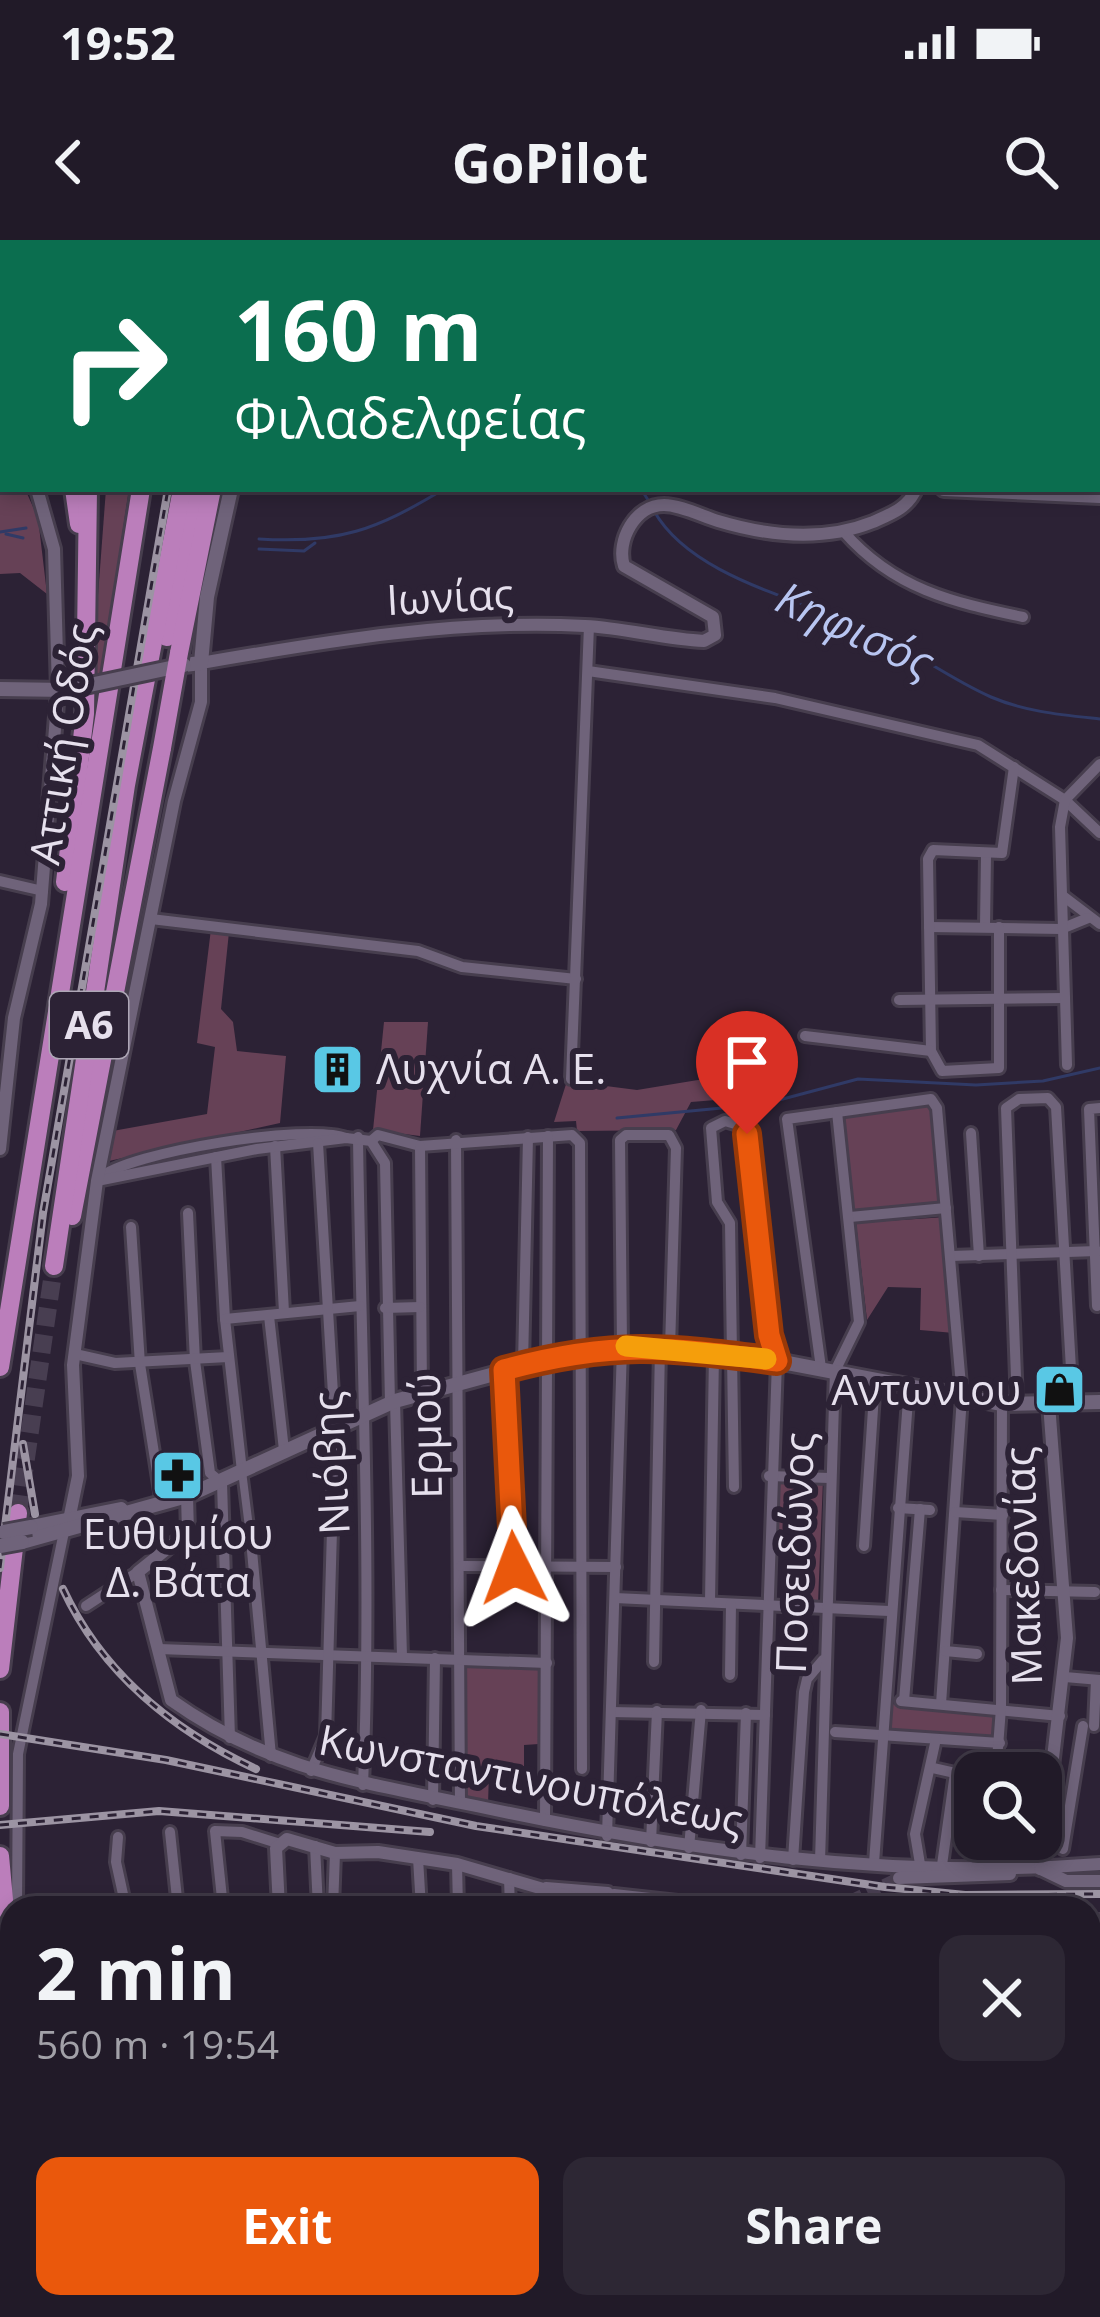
<!DOCTYPE html>
<meta charset="utf-8">
<style>
:root{--surface:#211a28;--page:#2d2734;--text:#f1f3f6;--muted:#a2a1a8;--line:#3e3845;--accent:#ea580c}
body{margin:0;font-family:"Open Sans",sans-serif;background:var(--page);color:var(--text);height:100vh;display:flex;flex-direction:column;font-size:45px;white-space:nowrap}
*{box-sizing:border-box;margin:0}
p{font-size:39px;color:var(--muted)}
.icon{flex:none;width:66px;height:66px;fill:none;stroke:currentColor;stroke-width:2;stroke-linecap:round;stroke-linejoin:round}
.map{position:relative;flex:1;overflow:hidden}
.side{position:absolute;left:0px;top:1656px;width:1101px;height:423px;display:flex;flex-direction:column;background:var(--surface);border-radius:36px 36px 0 0;box-shadow:0 6px 18px #0003,0 0 0 3px var(--line)}
.side>*{flex:none}
.top-card{position:absolute;left:0px;top:0px;width:1101px;height:252px;box-shadow:0 6px 18px #0003,0 0 0 3px var(--line);background:#0b6e4f;color:#fff;overflow:hidden}
.buttons{position:absolute;left:954px;top:1512px;display:grid;gap:24px}
.buttons a{display:grid;place-items:center;width:108px;height:108px;border-radius:24px;background:var(--surface);box-shadow:0 6px 18px #0003,0 0 0 3px var(--line);font-size:60px}
.pin{position:absolute;display:grid;place-items:center;width:102px;height:102px;color:#fff;margin:-123px -51px;border-radius:50% 50% 50% 0;rotate:-45deg;box-shadow:0 0 12px #0007}
.pin .icon{rotate:45deg}
.me{position:absolute;width:132px;margin:-66px;rotate:357deg;stroke-linejoin:round;filter:drop-shadow(0 0 9px #0008)}
.turn{display:flex;align-items:center;gap:42px;height:252px;padding:0 36px;font-size:54px}
.turn .icon{width:156px;height:156px;stroke-width:2.5}
.turn b{display:block;font-size:84px;line-height:102px}
.round{display:grid;place-items:center;flex:none;width:126px;height:126px;border-radius:24px;background:var(--page)}
.overview{display:flex;align-items:center;justify-content:space-between;height:204px;padding:0 36px}
h1{font-size:72px;font-weight:700;line-height:90px}
.primary-button{display:flex;gap:24px;margin-top:auto;padding:24px 36px}
.primary-button a{flex:1;height:138px;border-radius:24px;background:var(--accent);color:#fff;font-size:48px;font-weight:700;line-height:138px;text-align:center}
.primary-button a+a{background:var(--page);color:var(--text)}
.status{display:flex;justify-content:space-between;align-items:center;height:84px;padding:0 60px;background:var(--surface);direction:ltr}
.status svg{height:33px;fill:currentColor}
header{display:flex;justify-content:space-between;align-items:center;height:156px;padding:0 36px;background:var(--surface);font-size:54px;font-weight:700}
.map>svg:first-child{display:block}
.green{fill:#664156}
.lines{fill:none;stroke-linecap:round;stroke-linejoin:round}
.stream{stroke:#303a66;stroke-width:3}
.tertiary-tunnel{stroke:#483e51;stroke-width:12;stroke-dasharray:12 6;stroke-linecap:butt}
.motorway-tunnel{stroke:#483e51;stroke-width:18;stroke-dasharray:18 9;stroke-linecap:butt}
.pedestrian-casing{stroke:#473e4e;stroke-width:14}
.minor-casing{stroke:#473e4e;stroke-width:16}
.tertiary-casing{stroke:#473e4e;stroke-width:18}
.secondary-casing{stroke:#473e4e;stroke-width:20}
.motorway-casing{stroke:#473e4e;stroke-width:24}
.pedestrian{stroke:#6f637a;stroke-width:8}
.minor{stroke:#6f637a;stroke-width:10}
.tertiary{stroke:#6f637a;stroke-width:12}
.secondary{stroke:#6f637a;stroke-width:14}
.motorway{stroke:#bb7ebb;stroke-width:18}
.rail-casing{stroke:#9c94a3;stroke-width:8}
.rail{stroke:#2c2235;stroke-width:3;stroke-dasharray:9;stroke-linecap:butt}
.secondary-bridge-casing{stroke:#473e4e;stroke-width:20;stroke-linecap:butt}
.motorway-bridge-casing{stroke:#473e4e;stroke-width:24;stroke-linecap:butt}
.secondary-bridge{stroke:#6f637a;stroke-width:14}
.motorway-bridge{stroke:#bb7ebb;stroke-width:18}
.route-casing{stroke:#983908;stroke-width:30}
.route{stroke:#ea580c;stroke-width:21}
.slow{stroke:#f59e0b;stroke-width:21}
.labels{text-anchor:middle;stroke-width:12;stroke-linejoin:round;paint-order:stroke}
.shield{fill:#2c2235;stroke:#aea7b6;stroke-width:3}
.shield-label{font-size:39px;font-weight:bold;fill:#e6e0ed}
.street-label{font-size:42px;fill:#e6e0ed;stroke:#2c2235}
.poi-label{font-size:42px;fill:#e6e0ed;stroke:#2c2235;text-anchor:start}
.water-label{font-size:45px;font-style:italic;fill:#b8c5f1;stroke:#2c2235}
</style>
<div class="status"><b>19:52</b><svg viewBox="0 0 49 12"><path d="M0 12V9h3v3zM5 12V6h3v6zM10 12V3h3v9zM15 12V0h3v12zM26 1h20v11H26zM47 4h2v5h-2z"/></svg></div>
<header><svg class="icon" aria-label="back" viewBox="0 0 24 24"><path d="M15 5l-7 7 7 7"/></svg>GoPilot<svg class="icon" aria-label="search" viewBox="0 0 24 24"><circle cx="10" cy="10" r="6"/><path d="M15 15l6 6"/></svg></header>
<div class="map">
<svg width="1100" height="2077" viewBox="0 0 1100 2077">
<rect width="100%" height="100%" fill="#2c2235"/>
<g class="green">
<polygon points="0,233 3,249 25,249 38,278 47,354 20,333 0,334"/>
<polygon points="106,249 129,249 83,554"/>
<polygon points="211,689 229,692 221,769 233,782 237,811 286,816 280,883 100,923 107,892 207,874 215,807 197,803"/>
<polygon points="384,782 428,782 420,896 373,890"/>
<polygon points="710,838 716,860 691,862 676,890 577,891 576,881 554,882 567,841 637,850"/>
<polygon points="936,866 944,965 854,973 842,876"/>
<polygon points="946,977 954,1093 920,1090 921,1048 888,1047 867,1080 856,983"/>
<polygon points="773,1238 823,1240 818,1363 801,1362 804,1294 773,1288"/>
<polygon points="467,1423 539,1426 539,1504 524,1505 524,1534 489,1532 488,1565 465,1561"/>
<polygon points="891,1464 998,1471 996,1500 889,1493"/>
</g>
<g class="lines">
<g class="stream">
<polyline points="641,249 650,263"/>
<path d="M 654,271 C 694,341 809,360 878,394 C 916,413 952,440 991,457 C 1026,472 1063,475 1100,479"/>
<polyline points="0,292 26,288"/>
<polyline points="6,294 23,298"/>
<path d="M 259,299 C 339,304 376,290 444,249"/>
<polyline points="259,309 304,311 315,303"/>
<polyline points="617,878 764,864 858,839 976,845 1043,841 1100,828"/>
</g>
<polyline class="tertiary-tunnel" points="835,1668 899,1638"/>
<polyline class="motorway-tunnel" points="18,1273 54,1026"/>
<defs>
<g id="pedestrian">
<polyline points="1098,97 1100,96"/>
<polyline points="1098,127 1100,126"/>
<polyline points="242,1231 252,1311"/>
</g>
<g id="minor">
<polyline points="409,0 412,3"/>
<polyline points="764,0 774,3"/>
<polyline points="962,0 966,3"/>
<polyline points="1043,0 1048,3"/>
<polyline points="587,3 588,0"/>
<polyline points="867,3 868,0"/>
<polyline points="911,3 913,0"/>
<polyline points="1081,3 1083,0"/>
<polyline points="1098,37 1100,39"/>
<polyline points="1098,189 1100,189"/>
<path d="M 844,292 C 894,349 952,362 1023,377"/>
<polyline points="588,431 775,458 978,505 1065,560 1100,593"/>
<polyline points="0,641 43,651"/>
<polyline points="1063,656 1100,684"/>
<polyline points="151,679 418,711 462,727 576,739"/>
<polyline points="985,686 986,614"/>
<polyline points="929,687 1061,689 1088,678"/>
<polyline points="999,687 999,828 942,831 931,811 928,619 933,610 1002,613 1014,527"/>
<polyline points="899,760 1065,758"/>
<polyline points="805,796 931,811"/>
<polyline points="1067,825 1060,587 1065,560 1100,524"/>
<polyline points="571,839 589,386"/>
<polyline points="971,893 979,1016"/>
<path d="M 358,897 C 361,1114 372,1328 363,1545"/>
<polyline points="456,900 460,1563"/>
<polyline points="371,901 378,895 420,906 572,895 580,903 582,1529"/>
<polyline points="275,906 284,1072"/>
<polyline points="420,906 422,1154"/>
<polyline points="216,917 225,1079 242,1231"/>
<path d="M 100,938 C 128,912 309,883 346,898"/>
<polyline points="97,941 257,909 346,898 371,901 385,923 390,1163"/>
<polyline points="188,973 195,1121 210,1233 222,1243 230,1498"/>
<polyline points="850,977 946,968"/>
<polyline points="131,987 140,1124 162,1264"/>
<polyline points="951,1016 1097,1011"/>
<polyline points="1097,1066 1089,869 1100,868"/>
<polyline points="385,1068 420,1067"/>
<polyline points="269,1076 284,1210"/>
<polyline points="225,1079 360,1066"/>
<polyline points="75,1114 115,1123 228,1117"/>
<polyline points="523,1125 528,897"/>
<polyline points="821,1128 787,879 931,859 937,868 962,1157 941,1464"/>
<polyline points="504,1131 514,1328"/>
<polyline points="395,1161 402,1417"/>
<polyline points="1017,1164 1006,868 1019,859 1048,858 1056,867 1073,1164"/>
<polyline points="769,1236 829,1238"/>
<polyline points="734,1247 730,983 717,962 711,888 725,881 745,887 747,894 769,1095 777,1121 760,1618"/>
<polyline points="898,1268 930,1270"/>
<polyline points="955,1272 1003,1275"/>
<polyline points="864,1306 875,1139"/>
<polyline points="252,1311 271,1516"/>
<polyline points="461,1326 616,1327"/>
<polyline points="1001,1350 1095,1352"/>
<polyline points="615,1358 889,1371"/>
<polyline points="710,1361 714,1114"/>
<polyline points="86,1366 138,1332"/>
<polyline points="159,1409 547,1423"/>
<polyline points="945,1411 977,1414"/>
<polyline points="654,1422 660,1107"/>
<polyline points="730,1435 731,1364"/>
<polyline points="1065,1437 1100,1440"/>
<polyline points="901,1461 1060,1476"/>
<polyline points="904,1461 920,1269"/>
<polyline points="611,1472 765,1475"/>
<polyline points="1094,1486 1096,1440"/>
<polyline points="835,1492 1000,1503"/>
<polyline points="933,1528 955,1533 942,1625"/>
<polyline points="311,1531 326,1496 335,1187 318,903"/>
<polyline points="996,1533 1001,1468 1002,1164"/>
<polyline points="433,1560 435,1418"/>
<polyline points="545,1581 548,896"/>
<polyline points="170,1592 178,1668"/>
<polyline points="607,1596 622,1107 620,900 626,895 669,895 676,908 670,1108"/>
<polyline points="118,1597 116,1622 126,1668"/>
<polyline points="651,1602 657,1471"/>
<polyline points="315,1606 318,1668"/>
<polyline points="689,1608 701,1470"/>
<polyline points="1063,1609 1083,1486"/>
<polyline points="741,1615 746,1473"/>
<polyline points="418,1618 421,1668"/>
<polyline points="793,1620 804,1452 807,1439 823,1420"/>
<polyline points="820,1621 835,1131 859,1082 837,872"/>
<polyline points="874,1623 909,1146"/>
<polyline points="457,1624 458,1668"/>
<polyline points="920,1624 915,1594 936,1499"/>
<polyline points="983,1625 987,1599"/>
<polyline points="509,1638 510,1668"/>
<polyline points="546,1647 608,1652"/>
<polyline points="333,1664 380,1668"/>
<polyline points="17,1668 18,1514 65,1287"/>
<polyline points="223,1668 215,1591 242,1592 277,1603"/>
<polyline points="333,1668 335,1613"/>
<polyline points="1089,1855 1100,1854"/>
<polyline points="90,2067 91,2077"/>
<polyline points="156,2067 158,2077"/>
<polyline points="236,2067 237,2077"/>
<polyline points="400,2067 401,2077"/>
<polyline points="495,2067 495,2077"/>
<polyline points="536,2067 537,2077"/>
<polyline points="577,2067 578,2077"/>
<polyline points="657,2067 657,2077"/>
<polyline points="824,2067 826,2077"/>
<polyline points="1017,2067 1019,2077"/>
<polyline points="1055,2067 1057,2077"/>
</g>
<g id="tertiary">
<polyline points="0,200 3,203"/>
<polyline points="0,909 14,778 41,664 58,451 54,309 37,249"/>
<path d="M 187,1256 L 188,1292 L 138,1332 L 171,1460 C 269,1530 362,1542 476,1566 C 681,1610 890,1640 1100,1624"/>
<path d="M 69,1280 L 78,1236 L 73,1125 L 97,941 L 174,561 L 201,462 L 201,423 C 328,401 457,379 585,386 C 625,388 664,399 704,401 L 715,395 L 713,377 L 624,326 C 616,301 635,265 664,265 C 680,265 702,276 718,281 C 768,296 823,302 873,282 C 891,274 908,268 916,249"/>
<polyline points="1040,1629 1067,1398 1049,1164"/>
<polyline points="1041,1629 1066,1641 1100,1641"/>
<polyline points="899,1638 1010,1634"/>
<polyline points="614,1655 732,1668"/>
<polyline points="279,1668 276,1608 287,1599 335,1613 378,1612 457,1624 605,1667"/>
<polyline points="1089,1682 1100,1681"/>
<polyline points="1089,2055 1100,2054"/>
<polyline points="304,2067 305,2077"/>
<polyline points="727,2067 728,2077"/>
<polyline points="9,2077 12,2046"/>
<polyline points="939,2077 994,2067"/>
</g>
<g id="secondary">
<polyline points="944,249 1100,256"/>
<polyline points="184,425 201,423 207,357 231,249"/>
<polyline points="0,449 66,450"/>
<polyline points="31,1287 121,1269"/>
<polyline points="22,1302 187,1256 395,1161 583,1110 660,1107 777,1121 1002,1164 1100,1162"/>
<polyline points="1089,1922 1100,1921"/>
<polyline points="1089,1931 1100,1930"/>
</g>
<g id="motorway">
<polyline points="22,0 34,3"/>
<polyline points="135,0 147,3"/>
<polyline points="189,0 190,3"/>
<polyline points="321,0 338,3"/>
<polyline points="383,0 388,3"/>
<polyline points="216,3 219,0"/>
<polyline points="271,3 290,0"/>
<polyline points="0,44 3,48"/>
<polyline points="1098,209 1100,210"/>
<polyline points="1098,234 1100,234"/>
<polyline points="74,249 79,284"/>
<polyline points="167,397 197,249"/>
<polyline points="179,413 212,249"/>
<polyline points="65,642 85,474 88,249"/>
<polyline points="72,976 162,508"/>
<polyline points="54,1026 126,545 182,249"/>
<polyline points="0,1127 141,249"/>
<polyline points="0,1429 18,1273"/>
<polyline points="0,1472 0,1566"/>
<polyline points="0,1616 12,1747"/>
<polyline points="3,1968 12,1823"/>
<polyline points="0,2012 12,1993"/>
</g>
</defs>
<use href="#pedestrian" class="pedestrian-casing"/>
<use href="#minor" class="minor-casing"/>
<use href="#tertiary" class="tertiary-casing"/>
<use href="#secondary" class="secondary-casing"/>
<use href="#motorway" class="motorway-casing"/>
<use href="#pedestrian" class="pedestrian"/>
<use href="#minor" class="minor"/>
<use href="#tertiary" class="tertiary"/>
<use href="#secondary" class="secondary"/>
<use href="#motorway" class="motorway"/>
<defs>
<g id="rail">
<polyline points="213,3 213,0"/>
<polyline points="23,1204 35,1274"/>
<polyline points="0,1328 43,973 168,249"/>
<path d="M 63,1349 C 102,1433 174,1491 256,1529"/>
<polyline points="0,1494 166,1520 476,1586 885,1647 965,1655 1100,1654"/>
<polyline points="0,1585 159,1571 430,1592"/>
</g>
</defs>
<use href="#rail" class="rail-casing"/>
<use href="#rail" class="rail"/>
<defs>
<g id="secondary-bridge">
<polyline points="66,450 184,425"/>
<polyline points="4,1292 31,1287"/>
<polyline points="0,1306 22,1302"/>
</g>
<polyline id="motorway-bridge" points="162,508 179,413"/>
</defs>
<use href="#secondary-bridge" class="secondary-bridge-casing"/>
<use href="#motorway-bridge" class="motorway-bridge-casing"/>
<use href="#secondary-bridge" class="secondary-bridge"/>
<use href="#motorway-bridge" class="motorway-bridge"/>
</g>
<g class="lines">
<defs>
<path id="route" d="M 514,1328 L 504,1130 C 614,1100 667,1107 777,1121 L 769,1095 L 747,894"/>
</defs>
<use href="#route" class="route-casing"/>
<use href="#route" class="route"/>
<polyline class="slow" points="626,1106 766,1119"/>
</g>
<defs>
<symbol id="building-square" viewBox="-11 -11 22 22"><rect x="-9" y="-9" width="18" height="18" rx="4" fill="#59c8e5" stroke="#2c2235"/><path d="M-4-6H4V6H1V3H-1V6H-4ZM-2.5-4.3h1.7v1.8h-1.7ZM.8-4.3h1.7v1.8H.8ZM-2.5-1h1.7V.8h-1.7ZM.8-1h1.7V.8H.8Z" fill="#111"/></symbol>
<symbol id="shop-square" viewBox="-11 -11 22 22"><rect x="-9" y="-9" width="18" height="18" rx="4" fill="#59c8e5" stroke="#2c2235"/><path d="M-5-2.5h2.3a2.7 3.5 0 0 1 5.4 0H5L5.5 6h-11ZM-1.5-2.5h3a1.5 2.3 0 0 0-3 0Z" fill="#111"/></symbol>
<symbol id="pharmacy-square" viewBox="-11 -11 22 22"><rect x="-9" y="-9" width="18" height="18" rx="4" fill="#59c8e5" stroke="#2c2235"/><path d="M-2-6h4v4h4v4h-4v4h-4v-4h-4v-4h4Z" fill="#111"/></symbol>
</defs>
<g fill-rule="evenodd">
<use href="#building-square" x="308" y="800" width="59" height="59"/>
<use href="#shop-square" x="1030" y="1120" width="59" height="59"/>
<use href="#pharmacy-square" x="148" y="1206" width="59" height="59"/>
</g>
<g class="labels">
<rect class="shield" x="50" y="752" width="78" height="66" rx="9"/>
<g class="shield-label">
<text x="89" y="799">Α6</text>
</g>
<g class="street-label">
<text transform="translate(450 357) rotate(-3)" y="15">Ιωνίας</text>
<text transform="translate(63 504) rotate(-81)" y="15">Αττική Οδός</text>
<text transform="translate(426 1196) rotate(-91)" y="15">Ερμού</text>
<text transform="translate(331 1223) rotate(-93)" y="15">Νιόβης</text>
<text transform="translate(795 1313) rotate(-88)" y="15">Ποσειδώνος</text>
<text transform="translate(1023 1326) rotate(-92)" y="15">Μακεδονίας</text>
<text transform="translate(531 1540) rotate(11)" y="15">Κωνσταντινουπόλεως</text>
</g>
<g class="poi-label">
<text x="376" y="844">Λυχνία A. E.</text>
<text x="1021" y="1165" text-anchor="end">Αντωνιου</text>
<text x="178" y="1309" text-anchor="middle">Ευθυμίου<tspan x="178" dy="48">Δ. Βάτα</tspan></text>
</g>
<g class="water-label">
<text transform="translate(855 390) rotate(25)" y="16">Κηφισός</text>
</g>
</g>
</svg>
<div class="buttons">
<a><svg class="icon" aria-label="search" viewBox="0 0 24 24"><circle cx="10" cy="10" r="6"/><path d="M15 15l6 6"/></svg></a>
</div>
<div class="pin" style="left:747px;top:894px;background:#d93025"><svg class="icon" aria-label="arrive" viewBox="0 0 24 24"><path d="M6 21V4h12l-3 4 3 4H6"/></svg></div>
<svg class="me" style="left:514px;top:1328px" viewBox="-20 -20 40 40"><path d="M0-17L14 15 0 8-14 15z" fill="#ea580c" stroke="#fff" stroke-width="4"/></svg>
<div class="top-card">
<div class="turn"><svg class="icon" aria-label="right" viewBox="0 0 24 24"><path d="M7 20v-9h11M14 6l5 5-5 5"/></svg><div><b>160 m</b>Φιλαδελφείας</div></div>
</div>
<section class="side">
<div class="overview"><div><h1>2 min</h1><p>560 m · 19:54</p></div><a class="round"><svg class="icon" aria-label="close" viewBox="0 0 24 24"><path d="M6 6l12 12M18 6L6 18"/></svg></a></div>
<div class="primary-button"><a>Exit</a><a>Share</a></div>
</section>
</div>
